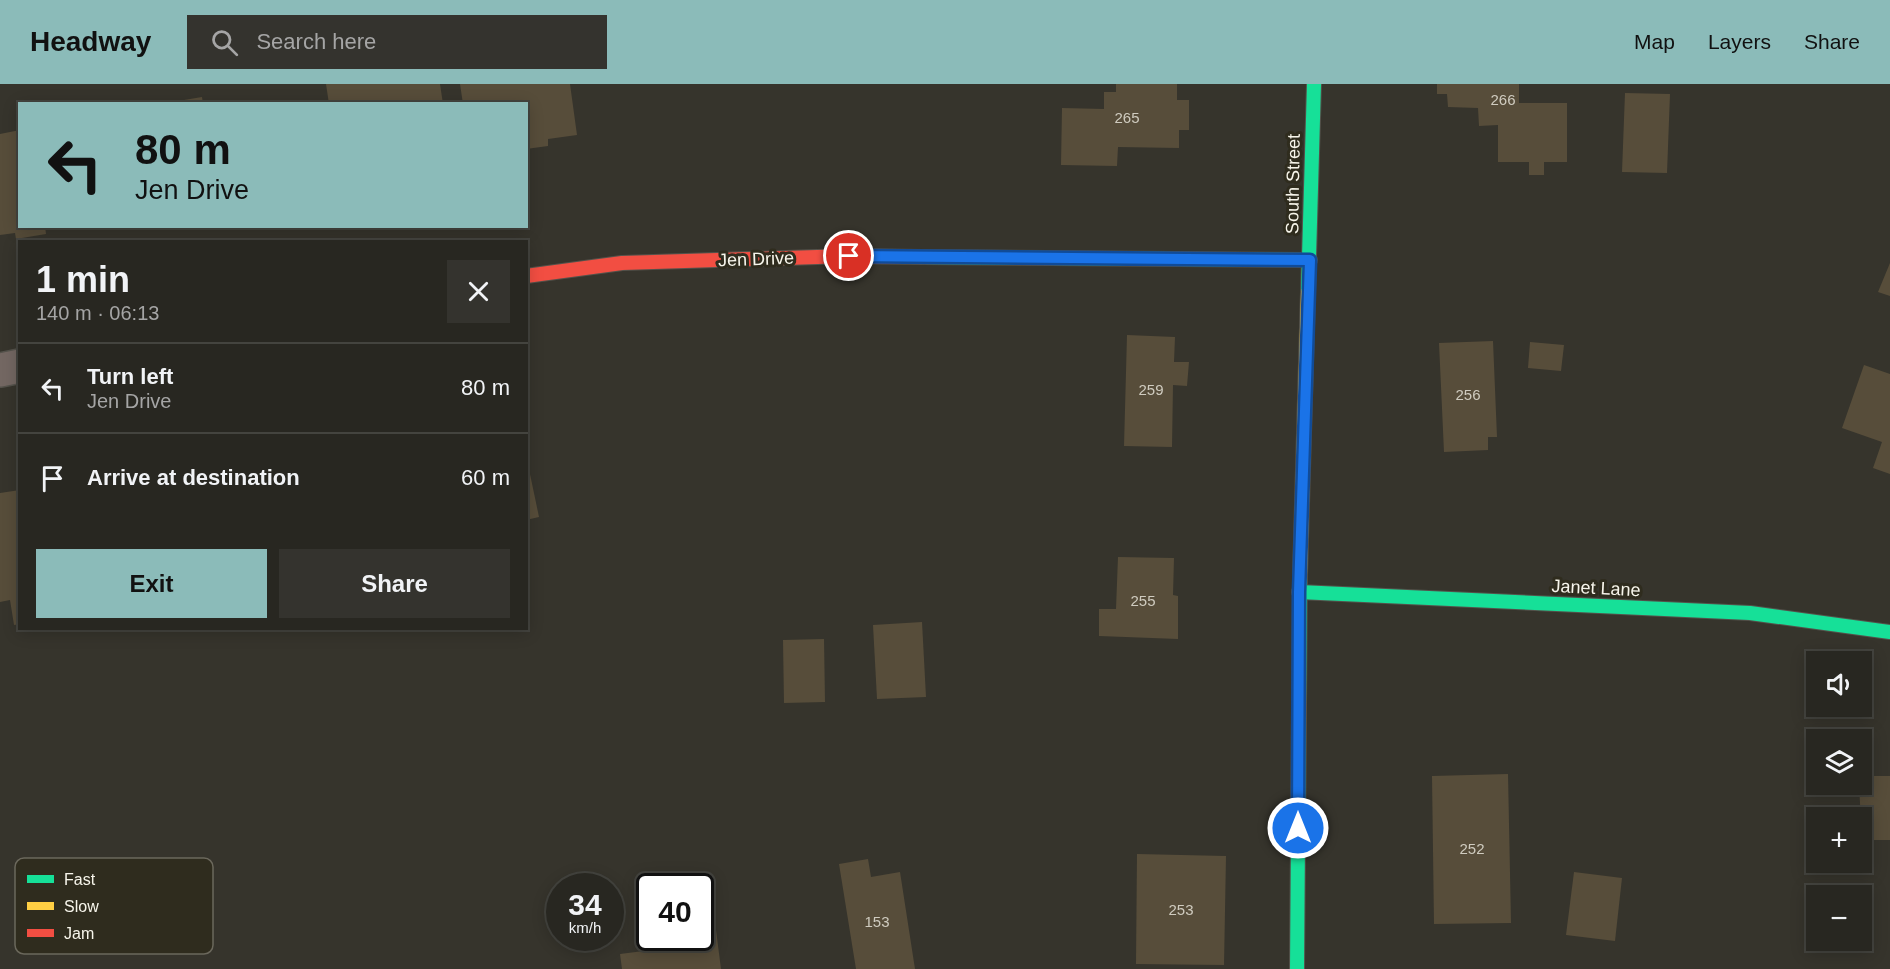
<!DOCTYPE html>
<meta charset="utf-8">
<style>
:root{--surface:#282721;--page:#34332e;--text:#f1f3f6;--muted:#a5a5a5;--line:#44443f;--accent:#8bbbb9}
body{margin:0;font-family:Helvetica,sans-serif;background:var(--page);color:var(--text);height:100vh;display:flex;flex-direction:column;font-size:22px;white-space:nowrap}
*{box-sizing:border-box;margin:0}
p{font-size:20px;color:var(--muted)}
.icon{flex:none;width:33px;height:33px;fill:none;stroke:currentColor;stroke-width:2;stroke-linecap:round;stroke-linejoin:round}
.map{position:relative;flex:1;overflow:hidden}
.details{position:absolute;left:18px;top:156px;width:510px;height:390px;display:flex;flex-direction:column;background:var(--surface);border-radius:0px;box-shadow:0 3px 15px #0003,0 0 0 2px var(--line)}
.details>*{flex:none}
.guide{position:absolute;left:18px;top:18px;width:510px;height:126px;border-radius:0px;box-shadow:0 3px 15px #0003,0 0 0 2px var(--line);background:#8bbbb9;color:#111;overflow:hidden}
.fabs{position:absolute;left:1806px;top:567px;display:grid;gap:12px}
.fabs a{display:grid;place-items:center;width:66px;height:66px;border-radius:0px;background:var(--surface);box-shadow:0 3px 15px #0003,0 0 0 2px var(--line);font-size:30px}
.speed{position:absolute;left:546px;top:789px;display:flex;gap:12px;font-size:30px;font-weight:700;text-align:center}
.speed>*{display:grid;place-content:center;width:78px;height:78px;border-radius:50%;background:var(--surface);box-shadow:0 3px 15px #0003,0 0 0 2px var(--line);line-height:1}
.speed small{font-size:15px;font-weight:400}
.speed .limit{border:3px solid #111;border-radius:9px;background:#fff;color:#111}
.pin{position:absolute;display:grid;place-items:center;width:51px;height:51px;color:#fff;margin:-26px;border:3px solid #fff;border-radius:50%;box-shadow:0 2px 6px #0007}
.me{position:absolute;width:66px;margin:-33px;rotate:0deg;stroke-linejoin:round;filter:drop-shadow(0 0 4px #0008)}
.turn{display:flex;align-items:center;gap:21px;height:126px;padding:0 18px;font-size:27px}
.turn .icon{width:78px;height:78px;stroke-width:2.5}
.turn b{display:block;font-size:42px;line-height:51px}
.round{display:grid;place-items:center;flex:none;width:63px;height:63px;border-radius:0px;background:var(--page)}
.summary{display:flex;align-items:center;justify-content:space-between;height:102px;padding:0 18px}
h1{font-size:36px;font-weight:700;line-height:45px}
.button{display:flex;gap:12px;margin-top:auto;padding:12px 18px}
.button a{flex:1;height:69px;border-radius:0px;background:var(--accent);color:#111;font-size:24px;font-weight:700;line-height:69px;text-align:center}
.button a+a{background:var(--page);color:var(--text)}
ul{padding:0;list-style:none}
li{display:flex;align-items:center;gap:18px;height:90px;padding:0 18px;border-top:2px solid var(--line)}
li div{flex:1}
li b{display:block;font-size:22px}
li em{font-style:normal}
header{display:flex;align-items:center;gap:36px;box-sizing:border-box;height:84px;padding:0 30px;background:var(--accent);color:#111}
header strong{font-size:28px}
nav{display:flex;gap:33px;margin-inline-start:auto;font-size:21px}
.search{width:420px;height:54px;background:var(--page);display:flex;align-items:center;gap:15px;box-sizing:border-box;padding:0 21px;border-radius:0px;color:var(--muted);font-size:22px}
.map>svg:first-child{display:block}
.building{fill:#574d3a}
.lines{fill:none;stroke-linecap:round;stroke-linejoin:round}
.street-casing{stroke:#54524b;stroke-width:36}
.fast-casing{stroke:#54524b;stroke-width:16}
.slow-casing{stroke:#54524b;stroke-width:16}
.jam-casing{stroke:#54524b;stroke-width:16}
.street{stroke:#736762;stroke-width:33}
.fast{stroke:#16e098;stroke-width:14}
.slow{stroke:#ffcf43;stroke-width:14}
.jam{stroke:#f24e42;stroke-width:14}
.route-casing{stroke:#114b97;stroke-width:15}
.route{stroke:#1a73e8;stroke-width:10}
.labels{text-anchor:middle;stroke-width:6;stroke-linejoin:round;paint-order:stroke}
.number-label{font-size:15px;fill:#cfcbbf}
.street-label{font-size:18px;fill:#f7f5eb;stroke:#2f2c1e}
.key{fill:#2f2c1e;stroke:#6b685c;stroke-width:1.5}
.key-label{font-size:16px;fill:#f7f5eb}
</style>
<header>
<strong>Headway</strong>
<div class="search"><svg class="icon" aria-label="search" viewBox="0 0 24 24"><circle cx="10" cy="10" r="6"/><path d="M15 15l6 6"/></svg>Search here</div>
<nav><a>Map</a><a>Layers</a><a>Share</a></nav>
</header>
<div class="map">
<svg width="1890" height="885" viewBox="0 0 1890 885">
<rect width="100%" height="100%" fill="#36342c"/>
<g class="building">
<polygon points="326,0 440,0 443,20 329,20"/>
<polygon points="460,0 570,0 577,51 548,55 548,62 526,65 526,20 463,20"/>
<polygon points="1116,0 1177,0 1177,16 1189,16 1189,46 1179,46 1179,64 1118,63 1117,82 1061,81 1062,24 1104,25 1104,8 1116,8"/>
<polygon points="1437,0 1519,0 1519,19 1567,19 1567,78 1544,78 1544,91 1529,91 1529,78 1498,78 1498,41 1479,42 1478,24 1448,23 1447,10 1437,10"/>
<polygon points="1625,9 1670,10 1667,89 1622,88"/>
<polygon points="202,13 203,20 172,20 172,18"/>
<polygon points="20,46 20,142 45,142 46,150 16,155 15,149 0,151 0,50"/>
<polygon points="1890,179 1890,212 1878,208"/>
<polygon points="1127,251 1175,253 1174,278 1189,278 1187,302 1173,301 1172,363 1124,362"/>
<polygon points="1493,257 1497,353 1488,353 1488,366 1444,368 1439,259"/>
<polygon points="1530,258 1564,261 1561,287 1528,284"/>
<polygon points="1864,281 1890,290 1890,390 1873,384 1882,358 1842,344"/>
<polygon points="526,371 539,433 526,436"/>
<polygon points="20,406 20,540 14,541 10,516 0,518 0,409"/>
<polygon points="1118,473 1174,474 1173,511 1178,512 1178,555 1099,552 1099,525 1116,525"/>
<polygon points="922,538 926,613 877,615 873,541"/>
<polygon points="824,555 825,618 784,619 783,556"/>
<polygon points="1508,690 1511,839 1434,840 1432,692"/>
<polygon points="1865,692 1890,692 1890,756 1862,756 1859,701 1865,701"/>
<polygon points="1137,770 1226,772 1224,881 1136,880"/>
<polygon points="868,775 871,793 900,788 915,885 856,885 839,780"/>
<polygon points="1574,788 1622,794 1615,857 1566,851"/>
<polygon points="709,791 721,885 622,885 620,870 667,864 665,854 700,854 700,802 659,802 658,797"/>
</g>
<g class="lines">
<defs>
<polyline id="street" points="0,286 20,282"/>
<g id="fast">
<polyline points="922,173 1310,176"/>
<polyline points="1308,208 1314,0"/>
<polyline points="1299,508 1750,529 1890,548"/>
<polyline points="1297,885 1300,491"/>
</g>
<polyline id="slow" points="1300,491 1308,208"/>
<polyline id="jam" points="526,192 622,179 849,172 922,173"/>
</defs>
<use href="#street" class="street-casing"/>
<use href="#fast" class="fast-casing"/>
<use href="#slow" class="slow-casing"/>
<use href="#jam" class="jam-casing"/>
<use href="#street" class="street"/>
<use href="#fast" class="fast"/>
<use href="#slow" class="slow"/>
<use href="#jam" class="jam"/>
</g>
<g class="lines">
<defs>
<polyline id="route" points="849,172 1310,176 1299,508 1298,744"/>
</defs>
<use href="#route" class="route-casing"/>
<use href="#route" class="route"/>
</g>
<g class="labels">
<g class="number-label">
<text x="1503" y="21">266</text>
<text x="1127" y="39">265</text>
<text x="1151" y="311">259</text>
<text x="1468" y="316">256</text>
<text x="1143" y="522">255</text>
<text x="1472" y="770">252</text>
<text x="1181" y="831">253</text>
<text x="877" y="843">153</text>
</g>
<g class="street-label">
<text transform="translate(1293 100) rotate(-89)" y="6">South Street</text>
<text transform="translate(756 175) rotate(-2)" y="6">Jen Drive</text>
<text transform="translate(1596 504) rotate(3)" y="6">Janet Lane</text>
</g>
</g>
<rect x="15" y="774" width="198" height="96" rx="9" class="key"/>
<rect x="27" y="791" width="27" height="8" fill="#16e098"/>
<rect x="27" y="818" width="27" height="8" fill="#ffcf43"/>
<rect x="27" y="845" width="27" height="8" fill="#f24e42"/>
<g class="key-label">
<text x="64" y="801">Fast</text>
<text x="64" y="828">Slow</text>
<text x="64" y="855">Jam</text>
</g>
</svg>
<div class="fabs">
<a><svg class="icon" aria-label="sound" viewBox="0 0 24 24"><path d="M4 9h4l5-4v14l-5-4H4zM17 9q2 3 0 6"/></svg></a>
<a><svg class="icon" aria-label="layers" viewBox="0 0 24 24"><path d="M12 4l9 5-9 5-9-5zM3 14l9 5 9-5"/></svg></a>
<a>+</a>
<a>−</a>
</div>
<div class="speed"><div>34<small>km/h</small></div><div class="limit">40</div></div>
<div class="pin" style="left:849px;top:172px;background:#d93025"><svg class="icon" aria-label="arrive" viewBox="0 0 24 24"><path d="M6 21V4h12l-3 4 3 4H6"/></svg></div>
<svg class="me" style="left:1298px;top:744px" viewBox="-20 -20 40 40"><circle r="17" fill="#1a73e8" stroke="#fff" stroke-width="3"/><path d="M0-11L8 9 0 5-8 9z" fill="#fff"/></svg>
<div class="guide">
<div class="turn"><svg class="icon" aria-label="left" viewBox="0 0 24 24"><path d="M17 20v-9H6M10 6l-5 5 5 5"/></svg><div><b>80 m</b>Jen Drive</div></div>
</div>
<section class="details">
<div class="summary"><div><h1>1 min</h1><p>140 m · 06:13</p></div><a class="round"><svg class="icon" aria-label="close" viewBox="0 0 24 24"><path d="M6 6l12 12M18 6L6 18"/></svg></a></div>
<ul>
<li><svg class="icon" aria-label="left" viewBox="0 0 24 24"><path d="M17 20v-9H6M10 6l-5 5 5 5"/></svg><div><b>Turn left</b><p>Jen Drive</p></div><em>80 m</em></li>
<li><svg class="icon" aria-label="arrive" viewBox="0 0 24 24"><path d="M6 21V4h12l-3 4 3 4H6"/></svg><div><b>Arrive at destination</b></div><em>60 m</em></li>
</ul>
<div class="button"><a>Exit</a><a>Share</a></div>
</section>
</div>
